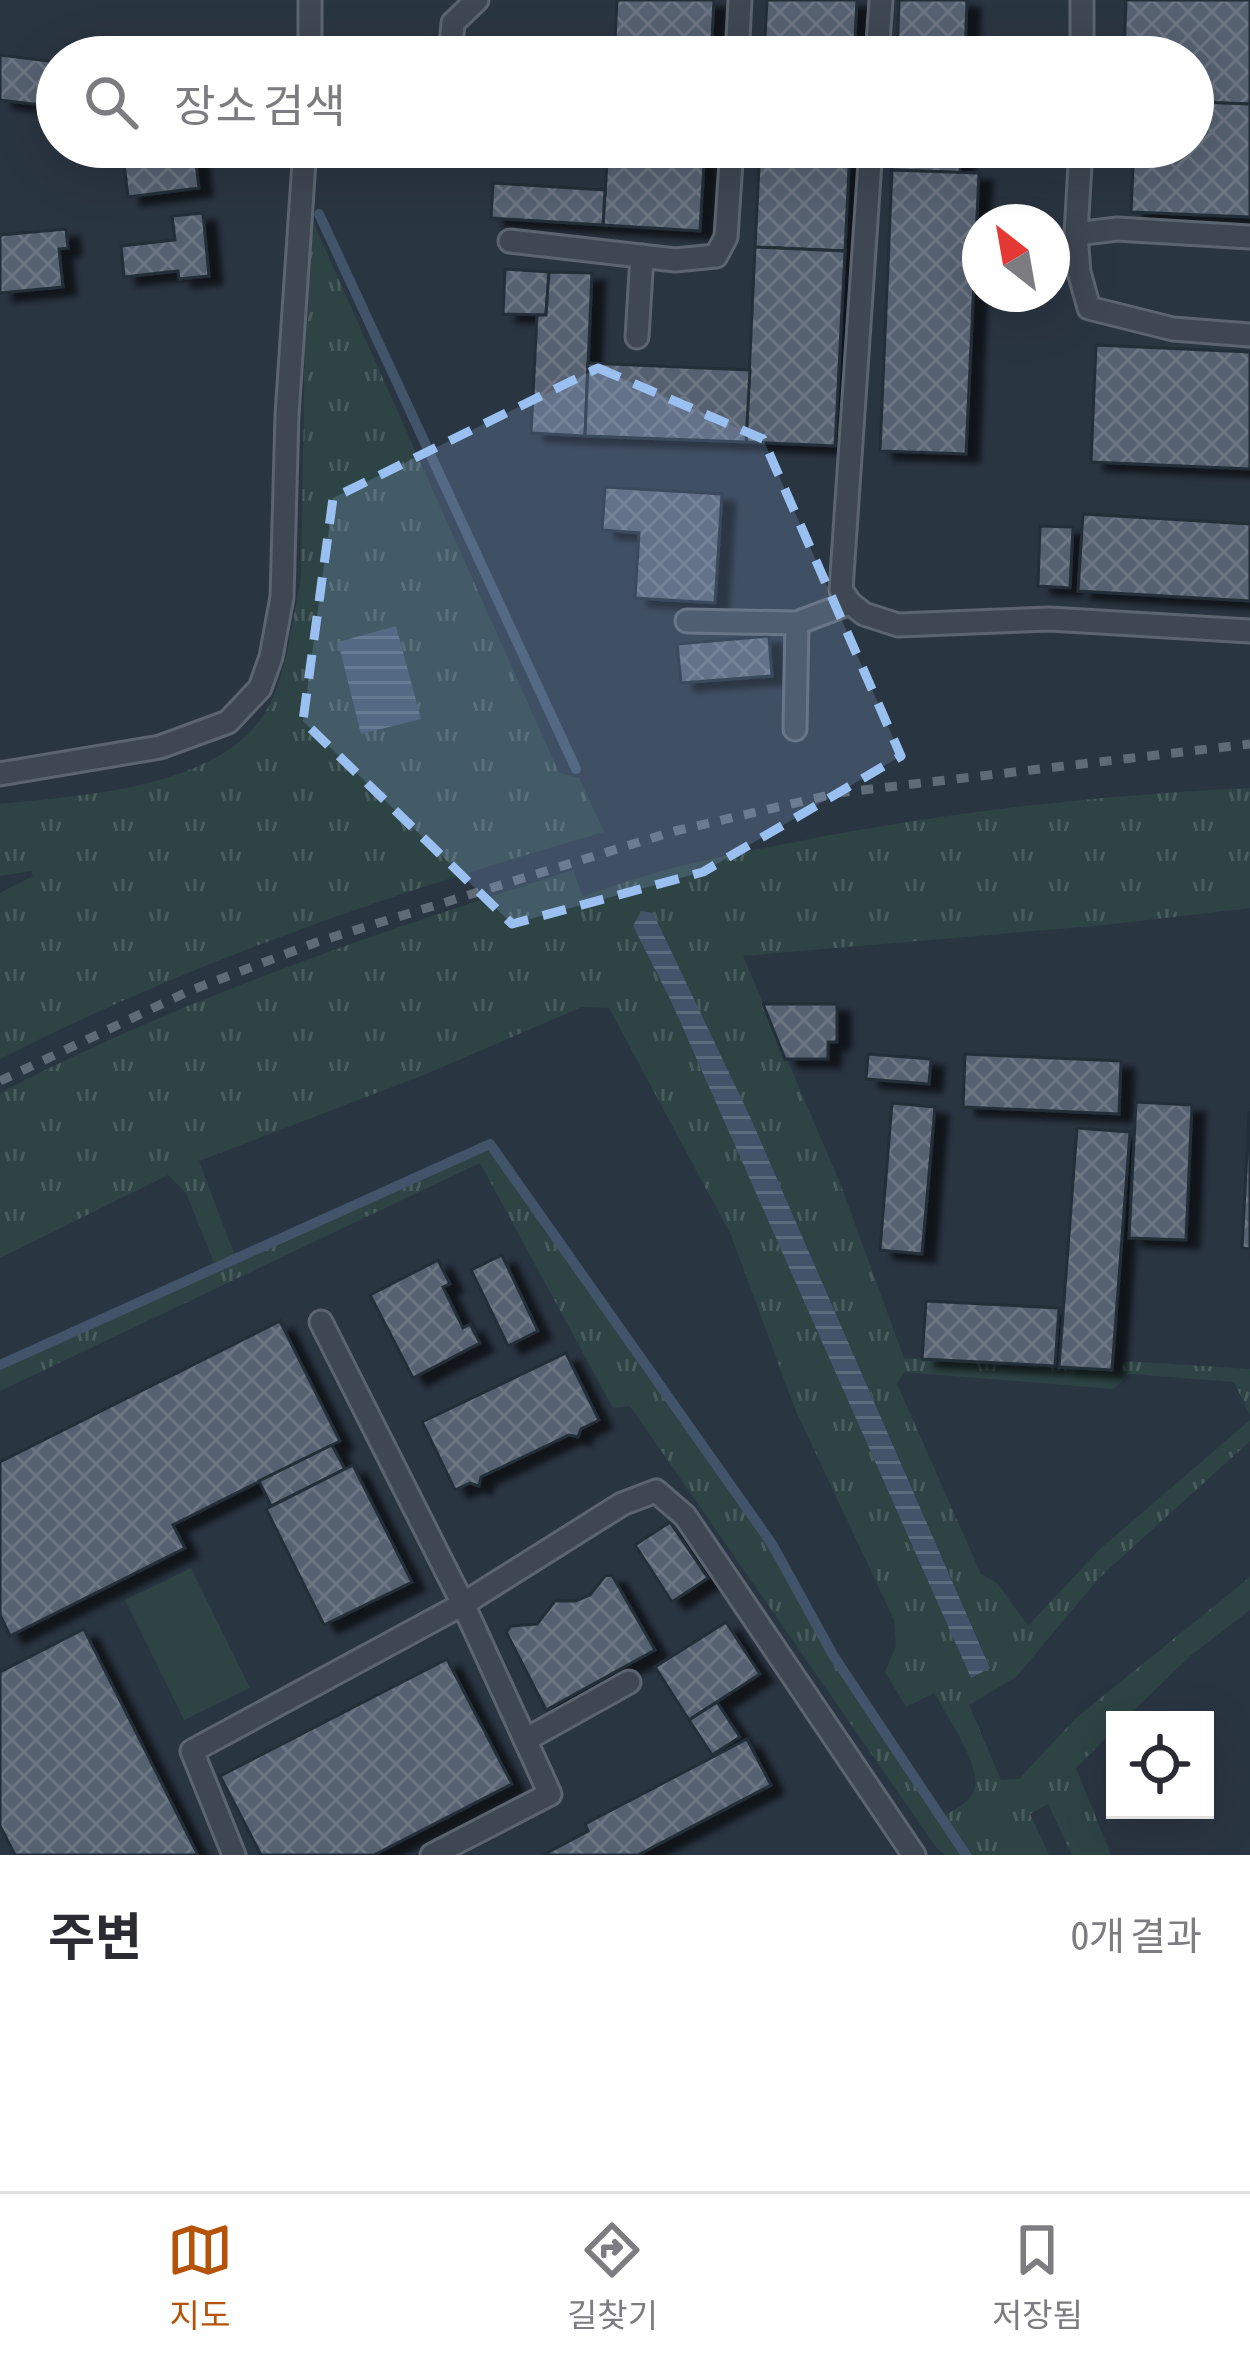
<!DOCTYPE html>
<html lang="ko">
<meta charset="utf-8">
<style>
body{margin:0;font-family:"Asap Condensed","Noto Sans KR",sans-serif;background:#f7f7f7;color:#2b2b33}
.controls{position:absolute;right:36px;bottom:36px;display:grid;overflow:hidden;border-radius:0px;box-shadow:0 12px 48px #0002}
.controls button{width:108px;height:108px;display:grid;place-items:center;padding:0;border:0;border-bottom:3px solid #e1e1e2;background:#fff;color:#2b2b33;font:60px sans-serif}
.compass{position:absolute;left:962px;top:204px;width:108px;height:108px;border-radius:50%;background:#fff;box-shadow:0 12px 48px #0002;rotate:329deg}
.list{margin:0;padding:0;list-style:none}
h2{display:flex;justify-content:space-between;align-items:center;height:156px;margin:0;padding:0 48px;font-size:51px}
h2 small{font-size:39px;font-weight:400;color:#7c7c81}
.icon{flex:none;width:66px;height:66px;fill:none;stroke:currentColor;stroke-width:2;stroke-linecap:round;stroke-linejoin:round}
.map{position:relative;flex:none;width:1250px;height:1855px;overflow:hidden}
.search{position:absolute;background:#fff;box-shadow:0 12px 48px #0002;left:36px;right:36px;top:36px;height:132px;display:flex;align-items:center;gap:30px;box-sizing:border-box;padding:0 42px;border-radius:66px;color:#7c7c81;font-size:45px}
.sheet{height:336px;background:#fff}
nav{display:flex;justify-content:space-around;align-items:center;box-sizing:border-box;height:168px;border-top:3px solid #e1e1e2;background:#fff;font-size:33px;color:#7c7c81}
nav a{display:grid;justify-items:center;gap:6px}
nav .on{color:#b45309}
.map>svg:first-child{display:block}
.grass{fill:url(#grass-tufts);fill-rule:evenodd}
.pitch{fill:#2d4344}
.water{fill:url(#water-rules)}
.lines{fill:none;stroke-linecap:round;stroke-linejoin:round}
.stream{stroke:#41546a;stroke-width:10}
.building{fill:url(#building-cross-hatch);stroke:#242e39;stroke-width:3;filter:url(#shadow)}
.service-casing{stroke:#5c656f;stroke-width:27}
.service{stroke:#3e4752;stroke-width:21}
.rail{stroke:#606b78;stroke-width:9;stroke-dasharray:12 12;stroke-linecap:butt}
.marked{fill:#9ac0f1;fill-opacity:0.2;stroke:#9ac0f1;stroke-width:9;stroke-dasharray:24 15;stroke-linejoin:round}
</style>
<div class="map">
<svg width="1250" height="1855" viewBox="0 0 1250 1855">
<defs>
<pattern id="grass-tufts" width="24" height="20" patternUnits="userSpaceOnUse" patternTransform="scale(3)"><rect width="24" height="20" fill="#2d4344"/><path d="M3 7l-1-3M5 7V3M7 7l1-3M15 17l-1-3M17 17v-4M19 17l1-3" fill="none" stroke="#4a5c5e"/></pattern>
<pattern id="water-rules" width="6" height="5" patternUnits="userSpaceOnUse" patternTransform="scale(3)"><rect width="6" height="5" fill="#41546a"/><path d="M0 2.5h6" fill="none" stroke="#5a6b7e"/></pattern>
<pattern id="building-cross-hatch" width="8" height="8" patternUnits="userSpaceOnUse" patternTransform="scale(3)"><rect width="8" height="8" fill="#55606f"/><path d="M0 0l8 8M0 8l8-8" fill="none" stroke="#6c7582"/></pattern>
<filter id="shadow"><feDropShadow dx="13" dy="8" stdDeviation="3" flood-color="#0009"/></filter>
</defs>
<rect width="100%" height="100%" fill="#2a3542"/>
<g class="grass">
<path d="M310,215L559,773L579,778L604,832C397,891 192,961 0,1059V893L33,876L31,871L0,876V804C83,795 227,789 270,704C288,667 293,617 301,577L307,221Z"/>
<path d="M1250,788V908L1105,925L743,956L840,1183L904,1358L1120,1371L1125,1361L1250,1369V1415L1234,1382L1130,1374L1113,1389L904,1372L897,1384L981,1574L998,1584L1028,1626L1100,1549L1250,1420V1441L1100,1577L1016,1677L969,1705L1001,1780L1019,1779L1076,1718L1250,1577V1610L1190,1656L1124,1720H1115V1729L1076,1768L1111,1855H1072L1048,1804L1030,1814L1049,1855H969L942,1817C953,1810 966,1805 973,1793C985,1769 946,1715 934,1693L906,1707L885,1672L896,1646L894,1620L795,1409L731,1235L609,1008L582,1007L426,1074L199,1161L235,1256L215,1265L186,1193L168,1175L0,1258V1093C180,999 379,932 573,870L583,897C652,870 723,856 795,842C945,812 1097,795 1250,788ZM633,926L751,1119L990,1667L971,1677L670,999Z"/>
<path d="M489,1148L770,1545L831,1657L962,1855H945L936,1847L630,1406L613,1408L480,1163L0,1391V1368Z"/>
</g>
<path class="pitch" d="M191,1568L250,1688L184,1720L125,1600Z"/>
<g class="water">
<path d="M396,626L421,719L361,734L338,642Z"/>
<path d="M641,911L653,913L751,1119L990,1668L971,1678L670,999L633,926Z"/>
</g>
<g class="lines">
<g class="stream">
<path d="M319,214L576,769"/>
<path d="M0,1365L490,1144L772,1544L833,1655L966,1855"/>
</g>
</g>
<g class="building">
<path d="M617,0H714L711,57H614Z"/>
<path d="M767,0H857L854,57H764Z"/>
<path d="M899,0H967L965,57H897Z"/>
<path d="M1126,0H1250V104L1193,102V57H1124Z"/>
<path d="M0,55L57,62V107L0,100Z"/>
<path d="M1193,102L1250,104V217L1131,212L1134,147H1193Z"/>
<path d="M122,147H194L199,188L128,197Z"/>
<path d="M608,147H705L700,231L603,225Z"/>
<path d="M760,147H850L845,251L755,247Z"/>
<path d="M893,147H961L960,173L892,170Z"/>
<path d="M892,170L979,173L966,454L880,451Z"/>
<path d="M493,183L605,190L603,225L491,218Z"/>
<path d="M203,213L209,276L179,279L178,271L124,277L121,246L175,240L172,216Z"/>
<path d="M66,229L68,248L59,249L63,287L0,293V235Z"/>
<path d="M755,247L845,251L835,446L746,442Z"/>
<path d="M505,269L549,272L546,315L503,314Z"/>
<path d="M549,272L592,273L585,436L531,433L537,315H546Z"/>
<path d="M1096,345L1250,352V469L1091,462Z"/>
<path d="M588,363L750,370L746,442L585,436Z"/>
<path d="M605,487L722,494L715,603L635,598L639,533L602,530Z"/>
<path d="M1083,514L1250,524V601L1078,591Z"/>
<path d="M1040,526L1073,527L1070,588L1038,586Z"/>
<path d="M769,636L772,676L681,683L677,644Z"/>
<path d="M763,1004H837V1042H828V1059H785Z"/>
<path d="M868,1054L931,1059L929,1084L866,1079Z"/>
<path d="M965,1054L1121,1061L1119,1114L963,1107Z"/>
<path d="M1136,1102L1192,1105L1186,1240L1129,1238Z"/>
<path d="M892,1103L935,1107L922,1254L880,1250Z"/>
<path d="M1249,1113H1250V1249L1242,1248Z"/>
<path d="M1077,1128L1130,1132L1112,1370L1059,1367Z"/>
<path d="M502,1255L538,1331L508,1346L471,1270Z"/>
<path d="M438,1260L450,1284L443,1287L463,1328L470,1324L480,1343L413,1378L370,1295Z"/>
<path d="M926,1301L1059,1308L1055,1366L922,1359Z"/>
<path d="M280,1321L340,1441L173,1525L185,1548L10,1636L0,1615V1462Z"/>
<path d="M566,1353L599,1420L581,1429L578,1437L569,1435L481,1477L479,1486L470,1483L455,1490L422,1422Z"/>
<path d="M332,1445L345,1469L271,1506L259,1481Z"/>
<path d="M353,1465L412,1582L324,1625L266,1509Z"/>
<path d="M670,1522L708,1578L672,1602L635,1545Z"/>
<path d="M612,1575L655,1650L546,1710L506,1632L511,1626L537,1624L555,1601H575L590,1595L605,1576Z"/>
<path d="M726,1622L760,1674L689,1720L655,1667Z"/>
<path d="M84,1629L198,1855H15L0,1826V1672Z"/>
<path d="M447,1659L512,1784L374,1855H261L220,1776Z"/>
<path d="M717,1702L740,1737L712,1755L689,1720Z"/>
<path d="M747,1739L771,1785L638,1855H543L588,1831L585,1824Z"/>
</g>
<g class="lines">
<defs>
<g id="service">
<path d="M310,57V0"/>
<path d="M450,57L453,23L477,0"/>
<path d="M737,57L740,0"/>
<path d="M877,57L881,0"/>
<path d="M1082,57V0"/>
<path d="M871,147L841,590L850,603L864,614L898,625L1050,619L1250,631"/>
<path d="M1081,147L1076,234L1117,229L1250,237"/>
<path d="M1076,234L1079,272L1089,308L1173,329L1250,335"/>
<path d="M510,241L675,260L716,256L726,237L732,147"/>
<path d="M637,337L642,256"/>
<path d="M687,621L797,623L850,603"/>
<path d="M795,729L797,623"/>
<path d="M0,774L160,747L228,722L260,688L271,657L282,597L287,415L305,147"/>
<path d="M321,1322L463,1604L550,1794L432,1855"/>
<path d="M525,1740L629,1682"/>
<path d="M234,1855L192,1751L463,1604L622,1504L656,1491L685,1516L914,1855"/>
</g>
</defs>
<use href="#service" class="service-casing"/>
<use href="#service" class="service"/>
<path class="rail" d="M0,1081L189,991L317,942L675,831L838,793L1250,744"/>
</g>
<path class="marked" d="M598,368L763,439L901,756L703,872L512,924L303,721L333,498Z"/>
</svg>
<div class="controls">
<button><svg class="icon" aria-label="locate" viewBox="0 0 24 24"><circle cx="12" cy="12" r="6"/><path d="M12 2v4M12 18v4M2 12h4M18 12h4"/></svg></button>
</div>
<svg class="compass" viewBox="-18 -18 36 36"><path d="M0-13l5 13h-10z" fill="#e53935"/><path d="M0 13l5-13h-10z" fill="#7c7c81"/></svg>
<div class="search"><svg class="icon" aria-label="search" viewBox="0 0 24 24"><circle cx="10" cy="10" r="6"/><path d="M15 15l6 6"/></svg>장소 검색</div>
</div>
<section class="sheet">
<h2>주변<small>0개 결과</small></h2>
<ul class="list">
</ul>
</section>
<nav>
<a class="on"><svg class="icon" aria-label="map" viewBox="0 0 24 24"><path d="M3 6l6-2 6 2 6-2v14l-6 2-6-2-6 2zM9 4v14M15 6v14"/></svg>지도</a>
<a><svg class="icon" aria-label="directions" viewBox="0 0 24 24"><path d="M12 3l9 9-9 9-9-9zM9 14v-3h6M13 9l2 2-2 2"/></svg>길찾기</a>
<a><svg class="icon" aria-label="saved" viewBox="0 0 24 24"><path d="M7 4h10v16l-5-4-5 4z"/></svg>저장됨</a>
</nav>
